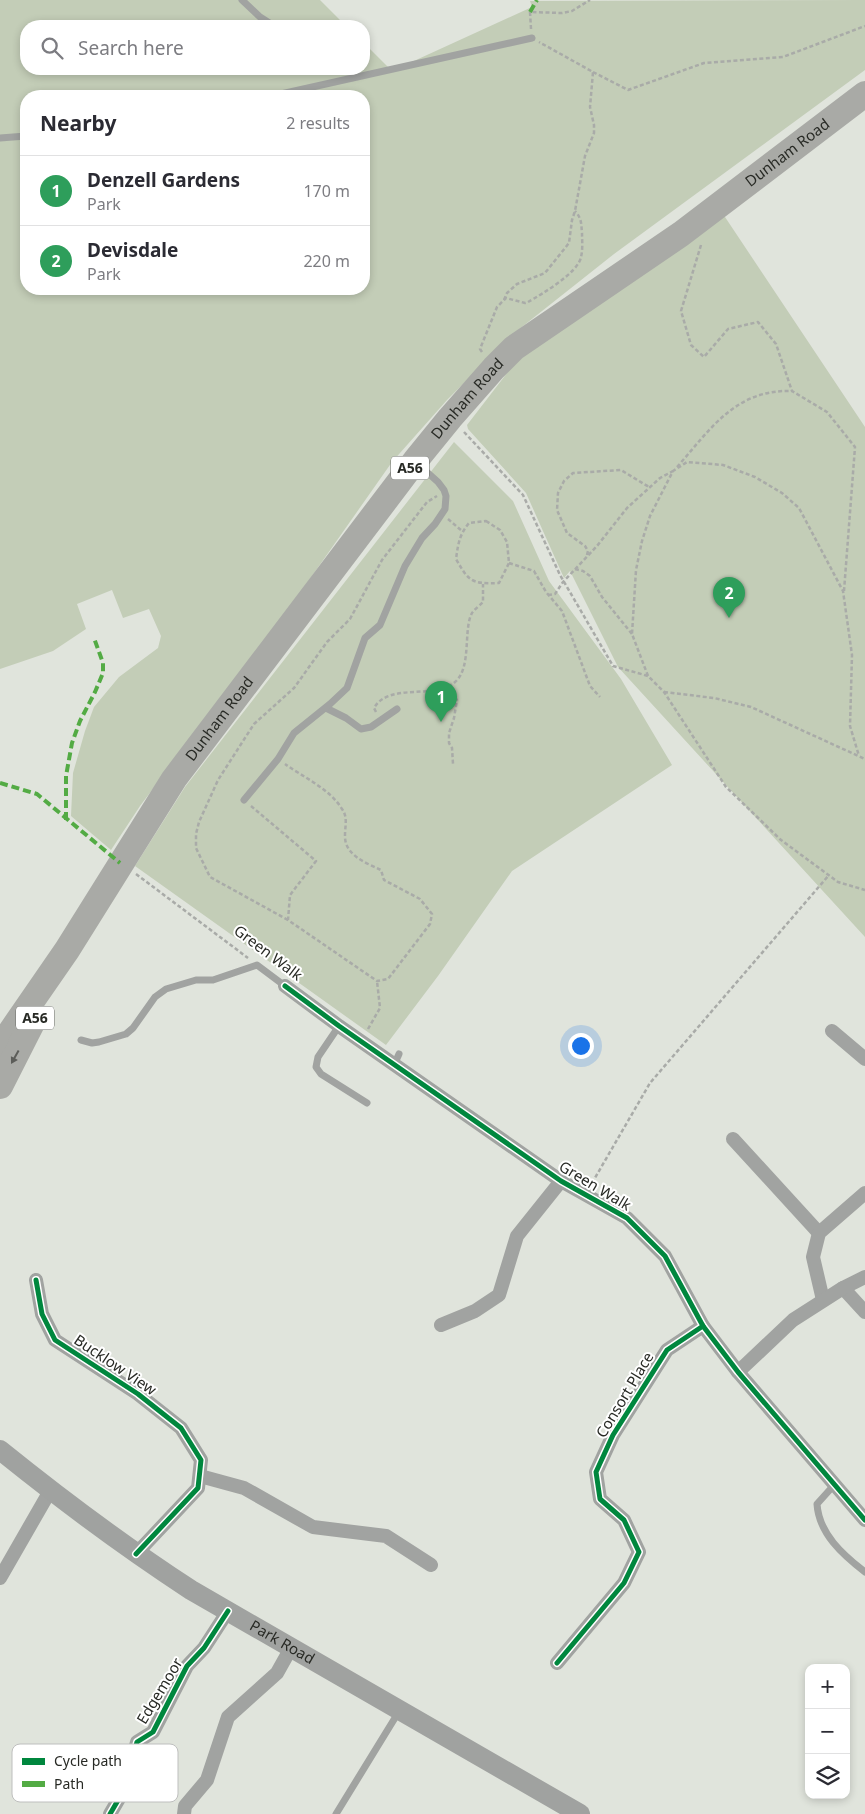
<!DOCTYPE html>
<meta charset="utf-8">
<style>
body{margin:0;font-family:"Noto Sans",sans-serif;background:#f2f2f3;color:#2b2b33}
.controls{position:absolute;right:15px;bottom:15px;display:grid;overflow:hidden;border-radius:10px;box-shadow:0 2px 8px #0003}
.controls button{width:45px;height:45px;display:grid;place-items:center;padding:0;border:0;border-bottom:1px solid #e1e1e2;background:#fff;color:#2b2b33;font:25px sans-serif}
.you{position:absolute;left:580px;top:1045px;width:18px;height:18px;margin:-12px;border:4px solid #fff;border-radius:50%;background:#1a73e8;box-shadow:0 0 0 8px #1a73e833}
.badge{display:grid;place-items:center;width:32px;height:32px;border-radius:50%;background:#0f766e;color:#fff;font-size:16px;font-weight:700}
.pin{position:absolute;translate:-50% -41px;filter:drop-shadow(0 1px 2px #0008)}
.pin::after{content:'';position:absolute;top:26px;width:18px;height:15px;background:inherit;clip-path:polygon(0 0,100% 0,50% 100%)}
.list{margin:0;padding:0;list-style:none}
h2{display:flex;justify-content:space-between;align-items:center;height:65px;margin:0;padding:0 20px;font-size:21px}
h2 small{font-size:16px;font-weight:400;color:#7c7c81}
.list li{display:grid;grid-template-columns:32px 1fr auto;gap:15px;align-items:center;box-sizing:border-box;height:70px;padding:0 20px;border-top:1px solid #e1e1e2}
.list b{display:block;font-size:19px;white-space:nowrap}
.list p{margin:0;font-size:16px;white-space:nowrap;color:#7c7c81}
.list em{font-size:16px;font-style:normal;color:#7c7c81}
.icon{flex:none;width:28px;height:28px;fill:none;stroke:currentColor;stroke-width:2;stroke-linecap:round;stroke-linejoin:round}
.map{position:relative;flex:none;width:865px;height:1814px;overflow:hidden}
.search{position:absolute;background:#fff;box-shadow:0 2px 8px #0003;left:20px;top:20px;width:350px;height:55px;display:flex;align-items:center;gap:12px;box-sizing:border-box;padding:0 18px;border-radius:20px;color:#7c7c81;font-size:19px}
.panel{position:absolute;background:#fff;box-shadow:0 2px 8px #0003;left:20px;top:90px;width:350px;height:205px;border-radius:20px}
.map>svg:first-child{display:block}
.green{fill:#c3cdb7;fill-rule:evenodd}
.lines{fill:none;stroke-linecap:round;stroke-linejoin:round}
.path{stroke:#a9aba8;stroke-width:2.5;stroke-dasharray:4 2.5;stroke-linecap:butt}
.lane{stroke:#a1a3a1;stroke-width:7}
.street{stroke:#a1a3a1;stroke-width:14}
.secondary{stroke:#a0a2a0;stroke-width:20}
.highway{stroke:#a9aaa6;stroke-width:26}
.quiet{stroke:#53ab44;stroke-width:4;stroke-dasharray:8 4;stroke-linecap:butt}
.cycleway-casing{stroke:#fff;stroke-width:8}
.cycleway{stroke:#00873e;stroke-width:5}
.oneway{fill:#5c5d59}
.labels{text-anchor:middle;stroke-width:4;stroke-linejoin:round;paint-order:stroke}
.shield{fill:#fff;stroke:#686a66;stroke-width:1}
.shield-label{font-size:14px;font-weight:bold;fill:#282a25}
.street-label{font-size:15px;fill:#282a25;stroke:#fff}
.key{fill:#fff;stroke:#bebfbe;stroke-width:1}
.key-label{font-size:14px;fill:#282a25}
</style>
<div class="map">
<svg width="865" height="1814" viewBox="0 0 865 1814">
<rect width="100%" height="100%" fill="#e0e4dc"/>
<g class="green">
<path d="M0,0H320L346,26H26V69H364V43L392,71L532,7L530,1L865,0V70L614,254L513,334L447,400L392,462L300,593L140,806L111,850L71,816L73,773L85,731L94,707L119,677L158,648L161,636L149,609L123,618L112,590L77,604L86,629L53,651L0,669ZM26,96H364V289H26Z"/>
<path d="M723,214L865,427V937L618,667L570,571L564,578L526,493L468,429L467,425L524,351Z"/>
<path d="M454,442L513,501L549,581L621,679L672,765L512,871L438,976L386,1045L135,866L185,787Z"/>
</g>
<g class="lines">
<g class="path">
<path d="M531,29L530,12L562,13L572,11L590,0"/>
<path d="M593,72L628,90L704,63L783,57L865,26"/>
<path d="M701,245L681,311L691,345L704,357L728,329L758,322L776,344L792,391L827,412L855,447L844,591"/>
<path d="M504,300L507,293L517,284L545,273L569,243L572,220L575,211L585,156L594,133V125L590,107L593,72L539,42"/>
<path d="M482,352L480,349L497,307L506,298L525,303L528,302C542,294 578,273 581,257C583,249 582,240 582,233C581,223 582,219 575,211"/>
<path d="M464,432L523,495L560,575L613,666L648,676L664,692L726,787L781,840L838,882L865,890"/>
<path d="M677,467C710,430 735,389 792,391"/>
<path d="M448,519L462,531"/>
<path d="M486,521L500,530L507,542L509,563L499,583C472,584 469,582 456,559C458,545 459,535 469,523Z"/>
<path d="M587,555L588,551L585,546L567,533L557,510L558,493L564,481L573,473L621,470L649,487"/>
<path d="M509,563L534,571L546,592L562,611L590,686L600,697"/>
<path d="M575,569L583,571L590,576L602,597L632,634"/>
<path d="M548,595L555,594L563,582L597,546L627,508L660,478L673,471"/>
<path d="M648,676L632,634L636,570L642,541L650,516L673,471L687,462L723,465L755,477L782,493L799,508L843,591L852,655L850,726L859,756"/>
<path d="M447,687L457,700L454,718L449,733V743L452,748L453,764"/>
<path d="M664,692L714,698L751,707L865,759"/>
<path d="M376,712L374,708C389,682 435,700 455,682C472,668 463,629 472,613C475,609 480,605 483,602V584"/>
<path d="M251,806L316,861L290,895L288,920L377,981L388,979L430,924L432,914L420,899L384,880L381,870C366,863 344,855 345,835C345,826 348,817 342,809C330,789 303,777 285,764"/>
<path d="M136,874L248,958"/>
<path d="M288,920L210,877L196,848V834L199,822L218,780L254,724L294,688L327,642L350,619L382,560L427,502L437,496"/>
<path d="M368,1029L380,1008L377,981"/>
<path d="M592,1183L650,1083L829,875"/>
</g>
<g class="lane">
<path d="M242,0L260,17L274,26"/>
<path d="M272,96L532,38"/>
<path d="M0,138L26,136"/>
<path d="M326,708L346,718L361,729L371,727L397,709"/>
<path d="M244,800L278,759L294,733L330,704L347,688L365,638L380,625L405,566L422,538L435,524L445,509L446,496L444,490L438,482L419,465"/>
<path d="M339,1026L318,1057L316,1067L321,1074L367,1103"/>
<path d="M81,1040L92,1043L99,1042L126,1034L133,1028L155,997L166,989L196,980H213L257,965L285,986"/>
<path d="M394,1065L399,1054"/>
<path d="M835,1484L817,1504C819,1534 843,1555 865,1572"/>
<path d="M336,1814L398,1713"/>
</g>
<g class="street">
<path d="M285,986L339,1026L561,1181L627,1218L665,1256L703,1326L738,1372L865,1520"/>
<path d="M832,1031L865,1059"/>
<path d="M733,1139L819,1233"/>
<path d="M36,1280L42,1314L55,1340L138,1394L181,1428L201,1460L198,1488L136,1554"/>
<path d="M843,1288L865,1312"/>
<path d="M823,1300L813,1257L819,1233L865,1193"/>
<path d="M441,1325L475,1311L499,1295L517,1236L561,1181"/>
<path d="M738,1372L793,1320L843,1288L865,1277"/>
<path d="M200,1476L244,1488L313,1527L386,1536L431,1565"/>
<path d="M0,1578L50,1491"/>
<path d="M557,1663L624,1583L639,1552L624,1520L600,1499L596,1472L613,1435L667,1350L703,1326"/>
<path d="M110,1814L124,1790L137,1742L153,1732L187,1666L204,1648L228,1611"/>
<path d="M184,1814L185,1806L207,1780L228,1717L277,1673L291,1648"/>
</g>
<path class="secondary" id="s1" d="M0,1450C62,1500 125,1547 191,1590L580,1814"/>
<g class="highway">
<path id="s2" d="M0,1047L67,950L174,779L415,461L450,418L494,368L514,348L681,234L865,94"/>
<path d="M0,1086L34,1019"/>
</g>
<g class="quiet">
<path d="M530,12L537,0"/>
<path d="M0,783L37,794L120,863"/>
<path d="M66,820V776L72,743L80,721L95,692L103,673V663L94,638"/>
</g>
<defs>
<g id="cycleway">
<path d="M285,986L339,1026L561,1181L627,1218L665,1256L703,1326L738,1372L865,1520"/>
<path d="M36,1280L42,1314L55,1340L138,1394L181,1428L201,1460L198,1488L136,1554"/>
<path d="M557,1663L624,1583L639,1552L624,1520L600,1499L596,1472L613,1435L667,1350L703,1326"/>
<path d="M110,1814L124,1790L137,1742L153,1732L187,1666L204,1648L228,1611"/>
</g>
</defs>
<use href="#cycleway" class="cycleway-casing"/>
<use href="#cycleway" class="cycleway"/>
</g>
<defs><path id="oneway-solid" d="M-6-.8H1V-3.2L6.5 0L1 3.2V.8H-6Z" transform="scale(1.25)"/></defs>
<use class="oneway" href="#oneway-solid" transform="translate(15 1057) rotate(119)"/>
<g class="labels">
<g class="shield">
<rect x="391" y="456.5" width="38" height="23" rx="4"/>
<rect x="16" y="1006.5" width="38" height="23" rx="4"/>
</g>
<g class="shield-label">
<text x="410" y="473">A56</text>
<text x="35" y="1023">A56</text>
</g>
<g class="street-label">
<text dy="5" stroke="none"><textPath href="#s2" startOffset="1205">Dunham Road</textPath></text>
<text dy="5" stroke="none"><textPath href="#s2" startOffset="800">Dunham Road</textPath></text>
<text dy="5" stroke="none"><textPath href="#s2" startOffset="395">Dunham Road</textPath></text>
<text transform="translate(268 953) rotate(37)" y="5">Green Walk</text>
<text transform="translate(595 1186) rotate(31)" y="5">Green Walk</text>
<text transform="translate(115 1365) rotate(34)" y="5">Bucklow View</text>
<text transform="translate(625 1395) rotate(-59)" y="5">Consort Place</text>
<text dy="5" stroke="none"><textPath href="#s1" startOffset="342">Park Road</textPath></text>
<text transform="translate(160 1691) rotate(-59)" y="5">Edgemoor</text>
</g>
</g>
<rect x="12" y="1744" width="166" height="58" rx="8" class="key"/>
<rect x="22" y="1758" width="23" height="7" fill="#00873e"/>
<rect x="22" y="1781" width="23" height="6" fill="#53ab44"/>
<g class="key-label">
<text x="54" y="1766">Cycle path</text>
<text x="54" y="1789">Path</text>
</g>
</svg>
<div class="controls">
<button>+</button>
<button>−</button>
<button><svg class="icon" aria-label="layers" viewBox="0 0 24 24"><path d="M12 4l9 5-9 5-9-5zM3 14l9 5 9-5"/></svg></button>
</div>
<div class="you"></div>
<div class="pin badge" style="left:441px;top:722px;background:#2e9e5b">1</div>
<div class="pin badge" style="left:729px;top:618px;background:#2e9e5b">2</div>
<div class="search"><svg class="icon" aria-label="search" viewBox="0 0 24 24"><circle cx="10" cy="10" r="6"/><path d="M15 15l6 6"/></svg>Search here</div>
<section class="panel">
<h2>Nearby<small>2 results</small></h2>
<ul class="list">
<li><span class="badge" style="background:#2e9e5b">1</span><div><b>Denzell Gardens</b><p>Park</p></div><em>170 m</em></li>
<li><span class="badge" style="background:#2e9e5b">2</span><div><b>Devisdale</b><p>Park</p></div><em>220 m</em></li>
</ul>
</section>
</div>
